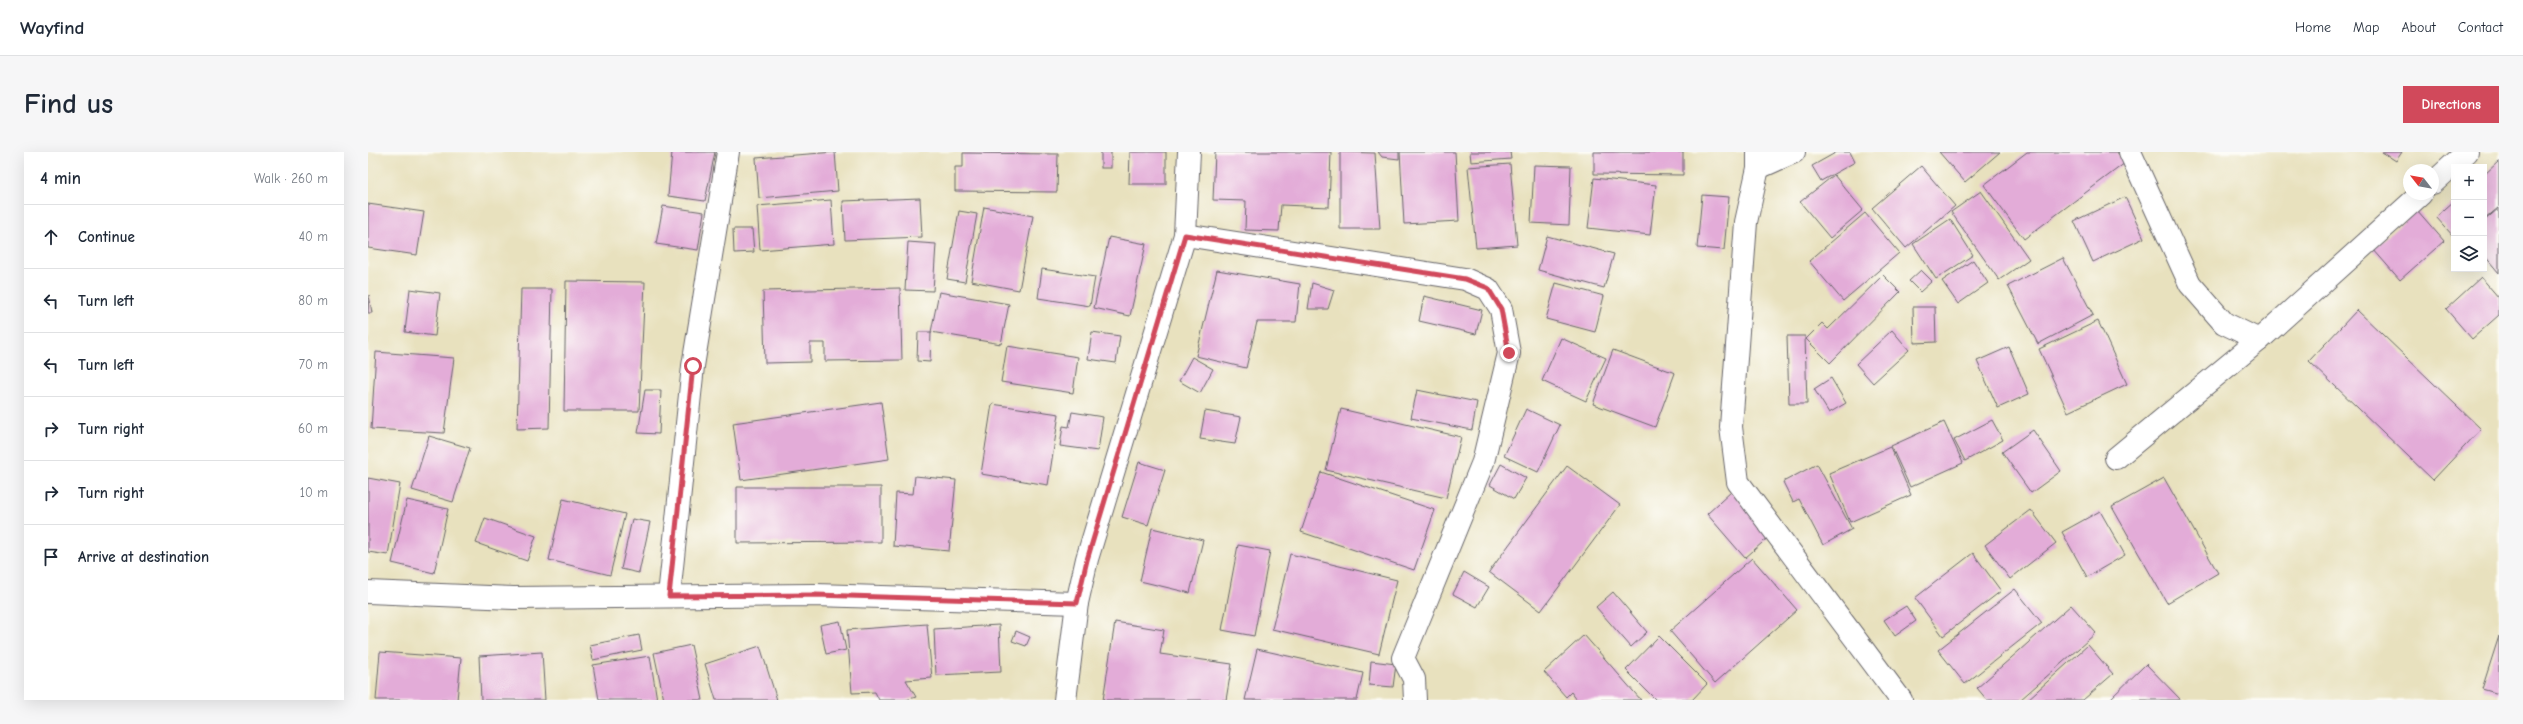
<!DOCTYPE html>
<meta charset="utf-8">
<style>
body{margin:0;font-family:"Comic Neue",sans-serif;background:#f6f6f7;color:#1f2937}
.controls{position:absolute;right:12px;top:12px;display:grid;overflow:hidden;border-radius:0px;box-shadow:0 4px 16px #0002}
.controls button{width:36px;height:36px;display:grid;place-items:center;padding:0;border:0;border-bottom:1px solid #e0e1e3;background:#fff;color:#1f2937;font:20px sans-serif}
.compass{position:absolute;left:2035px;top:12px;width:36px;height:36px;border-radius:50%;background:#fff;box-shadow:0 4px 16px #0002;rotate:301deg}
.stop{position:absolute;width:12px;height:12px;margin:-9px;border:3px solid #d1495b;border-radius:50%;background:#fff}
.stop.end{background:#d1495b;border-color:#fff;box-shadow:0 1px 4px #0008}
.list{margin:0;padding:0;list-style:none}
h2{display:flex;justify-content:space-between;align-items:center;height:52px;margin:0;padding:0 16px;font-size:17px}
h2 small{font-size:13px;font-weight:400;color:#747a83}
.list li{display:grid;grid-template-columns:26px 1fr auto;gap:12px;align-items:center;box-sizing:border-box;height:64px;padding:0 16px;border-top:1px solid #e0e1e3}
.list b{display:block;font-size:15px;white-space:nowrap}
.list em{font-size:13px;font-style:normal;color:#747a83}
.icon{flex:none;width:22px;height:22px;fill:none;stroke:currentColor;stroke-width:2;stroke-linecap:round;stroke-linejoin:round}
.map{position:relative;flex:none;width:2131px;height:548px;overflow:hidden;border-radius:0px}
header{display:flex;align-items:center;gap:24px;box-sizing:border-box;height:56px;padding:0 20px;background:#fff;border-bottom:1px solid #e0e1e3}
header strong{font-size:19px}
nav{display:flex;gap:22px;margin-inline-start:auto;font-size:14px}
.intro{display:flex;align-items:center;justify-content:space-between;box-sizing:border-box;height:96px;padding:0 24px}
h1{margin:0;font-size:28px}
.button{padding:10px 18px;border-radius:0px;background:#d1495b;color:#fff;font-size:14px;font-weight:700}
main{display:flex;gap:24px;padding:0 24px}
aside{flex:1;background:#fff;border-radius:0px;box-shadow:0 4px 16px #0002}
.map>svg:first-child{display:block}
.building{fill:#e3acd8}
.lines{fill:none;stroke-linecap:round;stroke-linejoin:round}
.minor-casing{stroke:#676569;stroke-width:24}
.minor{stroke:#fff;stroke-width:22}
.route{stroke:#d1495b;stroke-width:5}
</style>
<header>
<strong>Wayfind</strong>
<nav><a>Home</a><a>Map</a><a>About</a><a>Contact</a></nav>
</header>
<div class="intro"><h1>Find us</h1><a class="button">Directions</a></div>
<main>
<aside>
<h2>4 min<small>Walk · 260 m</small></h2>
<ul class="list">
<li><svg class="icon" aria-label="ahead" viewBox="0 0 24 24"><path d="M12 20V5M6 11l6-6 6 6"/></svg><div><b>Continue</b></div><em>40 m</em></li>
<li><svg class="icon" aria-label="left" viewBox="0 0 24 24"><path d="M17 20v-9H6M10 6l-5 5 5 5"/></svg><div><b>Turn left</b></div><em>80 m</em></li>
<li><svg class="icon" aria-label="left" viewBox="0 0 24 24"><path d="M17 20v-9H6M10 6l-5 5 5 5"/></svg><div><b>Turn left</b></div><em>70 m</em></li>
<li><svg class="icon" aria-label="right" viewBox="0 0 24 24"><path d="M7 20v-9h11M14 6l5 5-5 5"/></svg><div><b>Turn right</b></div><em>60 m</em></li>
<li><svg class="icon" aria-label="right" viewBox="0 0 24 24"><path d="M7 20v-9h11M14 6l5 5-5 5"/></svg><div><b>Turn right</b></div><em>10 m</em></li>
<li><svg class="icon" aria-label="arrive" viewBox="0 0 24 24"><path d="M6 21V4h12l-3 4 3 4H6"/></svg><div><b>Arrive at destination</b></div></li>
</ul>
</aside>
<div class="map">
<svg width="2131" height="548" viewBox="0 0 2131 548">
<rect width="100%" height="100%" fill="#fdfcf7"/>
<filter id="ink" filterUnits="userSpaceOnUse"><feTurbulence type="fractalNoise" baseFrequency=".025" numOctaves="2"/><feDisplacementMap in="SourceGraphic" scale="8" xChannelSelector="R" yChannelSelector="G"/><feConvolveMatrix kernelMatrix="1 2 1 2 8 2 1 2 1" color-interpolation-filters="sRGB"/></filter>
<filter id="wash" filterUnits="userSpaceOnUse"><feTurbulence type="fractalNoise" baseFrequency=".012" numOctaves="4" result="noise"/><feDisplacementMap in="SourceGraphic" scale="16" xChannelSelector="R" yChannelSelector="G"/><feGaussianBlur stdDeviation="0.9" result="paint"/><feColorMatrix in="noise" values="0 0 0 0 0 0 0 0 0 0 0 0 0 0 0 0 0 1.4 0 .05"/><feComposite in="paint" operator="in"/></filter>
<g filter="url(#wash)">
<rect width="100%" height="100%" fill="#e8e1be"/>
<g id="blocks">
<g class="building">
<path d="M304,0H347L337,49L300,44Z"/>
<path d="M467,0L470,39L391,46L388,6Z"/>
<rect x="733" y="0" width="10" height="16"/>
<path d="M762,0H798V32H761Z"/>
<path d="M847,0H963L961,55L913,53L911,79L877,78L878,49L845,48Z"/>
<path d="M972,0L1007,1L1012,77H972Z"/>
<path d="M1010,0H1031V7L1014,5Z"/>
<path d="M1032,0H1087L1091,69L1036,72Z"/>
<path d="M1102,0H1142L1143,7L1103,10Z"/>
<path d="M1226,0H1315V23L1226,22Z"/>
<path d="M1469,0H1482L1487,10L1453,29L1444,14Z"/>
<path d="M1571,0H1632L1597,30Z"/>
<path d="M1659,0H1749L1757,11L1656,87L1616,33Z"/>
<path d="M2014,0H2034L2028,9Z"/>
<path d="M595,1L690,2L689,40L587,39V15H595Z"/>
<path d="M2131,9V55L2116,68V23Z"/>
<path d="M1142,12L1149,93L1108,96L1100,15Z"/>
<path d="M1166,13L1203,14L1201,73L1163,71Z"/>
<path d="M1553,14L1587,54L1538,96L1504,56Z"/>
<path d="M1466,23L1495,58L1462,86L1432,50Z"/>
<path d="M1226,26L1288,33L1282,83L1220,76Z"/>
<path d="M1613,39L1661,107L1631,128L1583,60Z"/>
<path d="M1334,43L1361,45L1356,98L1329,96Z"/>
<path d="M1757,45L1776,86L1725,110L1706,69Z"/>
<path d="M552,46L554,85L477,88L475,49Z"/>
<path d="M463,48L466,92L392,98L389,54Z"/>
<path d="M2086,49V85L2068,65Z"/>
<path d="M0,52L56,60L49,103L0,96Z"/>
<path d="M295,54L336,60L330,98L288,92Z"/>
<path d="M616,55L665,64L651,138L603,129Z"/>
<path d="M2131,56V121L2116,103V69Z"/>
<path d="M2049,58L2076,89L2032,128L2005,97Z"/>
<path d="M591,59L609,62L597,130L579,127Z"/>
<path d="M1497,61L1531,101L1475,149L1441,109Z"/>
<path d="M1582,67L1605,103L1568,127L1545,92Z"/>
<path d="M365,77H384L386,100L366,101Z"/>
<path d="M1179,84L1246,102L1236,136L1170,118Z"/>
<path d="M741,85L778,92L762,164L726,156Z"/>
<path d="M540,90L568,92L565,139L537,138Z"/>
<path d="M1695,106L1725,163L1670,192L1640,134Z"/>
<path d="M1605,108L1620,131L1590,152L1574,129Z"/>
<path d="M674,117L727,125L722,154L670,146Z"/>
<path d="M849,118L932,132L928,170H889L878,216L828,204Z"/>
<path d="M1553,118L1564,129L1552,140L1541,129Z"/>
<path d="M1515,123L1532,140L1462,211L1438,187L1454,171L1460,177Z"/>
<path d="M2113,125L2131,146V163L2104,187L2078,157Z"/>
<path d="M198,129L277,130L271,259H196Z"/>
<path d="M944,131L966,138L960,157H940Z"/>
<path d="M1188,131L1236,144L1227,180L1178,167Z"/>
<path d="M532,136L534,208L457,209V191H442V210L397,211L395,139Z"/>
<path d="M42,137L72,141L67,184L37,180Z"/>
<path d="M153,137H184L181,276L149,277Z"/>
<path d="M571,140L641,152L633,192L563,180Z"/>
<path d="M1,143L4,161H0Z"/>
<path d="M1056,144L1114,158L1108,182L1051,169Z"/>
<path d="M1545,155H1567L1568,190L1546,191Z"/>
<path d="M1989,158L2113,277L2065,328L1941,209Z"/>
<path d="M1730,169L1759,232L1700,260L1671,197Z"/>
<path d="M1524,178L1541,198L1505,231L1488,212Z"/>
<path d="M550,180H563L562,210L549,209Z"/>
<path d="M724,180L752,184L748,211L720,207Z"/>
<path d="M1419,184H1437L1439,252H1421Z"/>
<path d="M1193,186L1238,206L1218,249L1174,229Z"/>
<path d="M639,194L710,205L705,241L633,230Z"/>
<path d="M1641,195L1661,242L1630,256L1609,209Z"/>
<path d="M1245,198L1307,221L1287,275L1225,252Z"/>
<path d="M8,200L86,206L76,281L3,277Z"/>
<path d="M824,205L845,217L832,241L811,229Z"/>
<path d="M1463,226L1478,251L1461,261L1446,237Z"/>
<path d="M277,238H293L291,282L270,281Z"/>
<path d="M1049,238L1109,250L1104,278L1043,266Z"/>
<path d="M513,250L521,307L373,328L365,271Z"/>
<path d="M624,252L691,262L680,333L613,322Z"/>
<path d="M973,257L1093,285L1078,346L958,318Z"/>
<path d="M1158,257L1192,273L1170,320L1136,304Z"/>
<path d="M837,259L873,265L867,292L832,287Z"/>
<path d="M704,260L735,265L730,299L692,294L695,274L701,275Z"/>
<path d="M1624,268L1635,288L1597,309L1586,288Z"/>
<path d="M1576,270L1595,311L1542,335L1523,294Z"/>
<path d="M1665,278L1693,319L1663,341L1634,300Z"/>
<path d="M61,284L102,296L85,350L44,338Z"/>
<path d="M1522,295L1543,343L1482,370L1461,321Z"/>
<path d="M771,310L797,318L780,373L754,365Z"/>
<path d="M1133,312L1158,326L1146,347L1122,333Z"/>
<path d="M1449,312L1484,377L1455,393L1431,347L1425,350L1415,330Z"/>
<path d="M1199,314L1252,353L1173,459L1121,420Z"/>
<path d="M953,320L1067,358L1046,418L933,380Z"/>
<path d="M547,324L588,328L581,399L525,394L528,341L545,342Z"/>
<path d="M0,326L32,332L20,403L0,400Z"/>
<path d="M1796,326L1850,421L1799,451L1744,355Z"/>
<path d="M369,335H513V390L369,391Z"/>
<path d="M1364,339L1403,383L1377,406L1339,362Z"/>
<path d="M195,347L257,362L242,423L181,408Z"/>
<path d="M39,348L80,357L66,421L24,411Z"/>
<path d="M1663,358L1688,391L1642,427L1617,393Z"/>
<path d="M1732,359L1757,403L1719,425L1694,380Z"/>
<path d="M117,366L168,384L159,409L108,391Z"/>
<path d="M264,367L282,370L271,421L253,417Z"/>
<path d="M784,376L835,388L822,441L772,429Z"/>
<path d="M870,393L902,399L886,484L854,478Z"/>
<path d="M1605,401L1633,439L1575,484L1547,446Z"/>
<path d="M922,402L1029,428L1011,502L904,477Z"/>
<path d="M1384,406L1429,458L1347,531L1302,479Z"/>
<path d="M1096,420L1121,435L1109,455L1085,442Z"/>
<path d="M1647,437L1674,471L1597,532L1570,498Z"/>
<path d="M1245,440L1279,480L1263,495L1228,455Z"/>
<path d="M1703,453L1728,481L1652,548H1619L1609,536Z"/>
<path d="M1538,454L1548,469L1527,484L1516,468Z"/>
<path d="M472,469L478,498L458,502L452,473Z"/>
<path d="M747,470L796,478L792,502L864,512L858,548H735Z"/>
<path d="M559,472L564,526L538,528L548,545L538,548H511L507,540L484,541L479,478Z"/>
<path d="M631,473L633,520L568,523L566,477Z"/>
<path d="M648,479L662,485L658,494L644,489Z"/>
<path d="M271,483L274,498L225,508L222,493Z"/>
<path d="M1216,483L1273,548H1209L1203,540L1198,545L1176,520Z"/>
<path d="M1291,484L1339,532L1324,548H1288L1258,518Z"/>
<path d="M2131,484V542L2114,537Z"/>
<path d="M323,493L335,548H296L286,501Z"/>
<path d="M1720,493L1745,522L1715,548H1659Z"/>
<path d="M392,494L409,548H348L337,512Z"/>
<path d="M889,497L995,521L989,548H877Z"/>
<path d="M12,500L93,506L89,548H8Z"/>
<path d="M174,500L177,548H113L111,504Z"/>
<path d="M282,504L289,548H231L225,513Z"/>
<path d="M1003,509L1028,512L1025,535L1001,533Z"/>
<path d="M1778,512L1813,548H1741Z"/>
</g>
</g>
</g>
<g filter="url(#ink)">
<use href="#blocks" fill-opacity="0" stroke="#676569" stroke-width="1"/>
<g class="lines">
<defs>
<g id="minor">
<path d="M1390,0V16L1378,70L1363,275L1370,330L1533,548"/>
<path d="M1762,0L1822,132L1856,171L1891,188"/>
<path d="M1390,16L1426,0"/>
<path d="M2065,31L2099,0"/>
<path d="M817,83L1097,127L1120,137L1133,157L1141,201L1115,310L1035,506L1046,527L1047,548"/>
<path d="M1748,306L1891,188L2053,42"/>
<path d="M0,440L145,446L447,443L709,451"/>
<path d="M301,444L325,214L360,0"/>
<path d="M697,548L709,451L719,407L817,83L821,0"/>
</g>
</defs>
<use href="#minor" class="minor-casing"/>
<use href="#minor" class="minor"/>
</g>
</g>
<g class="lines" filter="url(#ink)">
<path class="route" d="M325,214L301,444L447,443L709,451L719,408L817,83L1097,127L1120,136L1133,157L1141,201"/>
</g>
</svg>
<div class="controls">
<button>+</button>
<button>−</button>
<button><svg class="icon" aria-label="layers" viewBox="0 0 24 24"><path d="M12 4l9 5-9 5-9-5zM3 14l9 5 9-5"/></svg></button>
</div>
<svg class="compass" viewBox="-18 -18 36 36"><path d="M0-13l5 13h-10z" fill="#e53935"/><path d="M0 13l5-13h-10z" fill="#747a83"/></svg>
<div class="stop" style="left:325px;top:214px"></div>
<div class="stop end" style="left:1141px;top:201px"></div>
</div>
</main>
